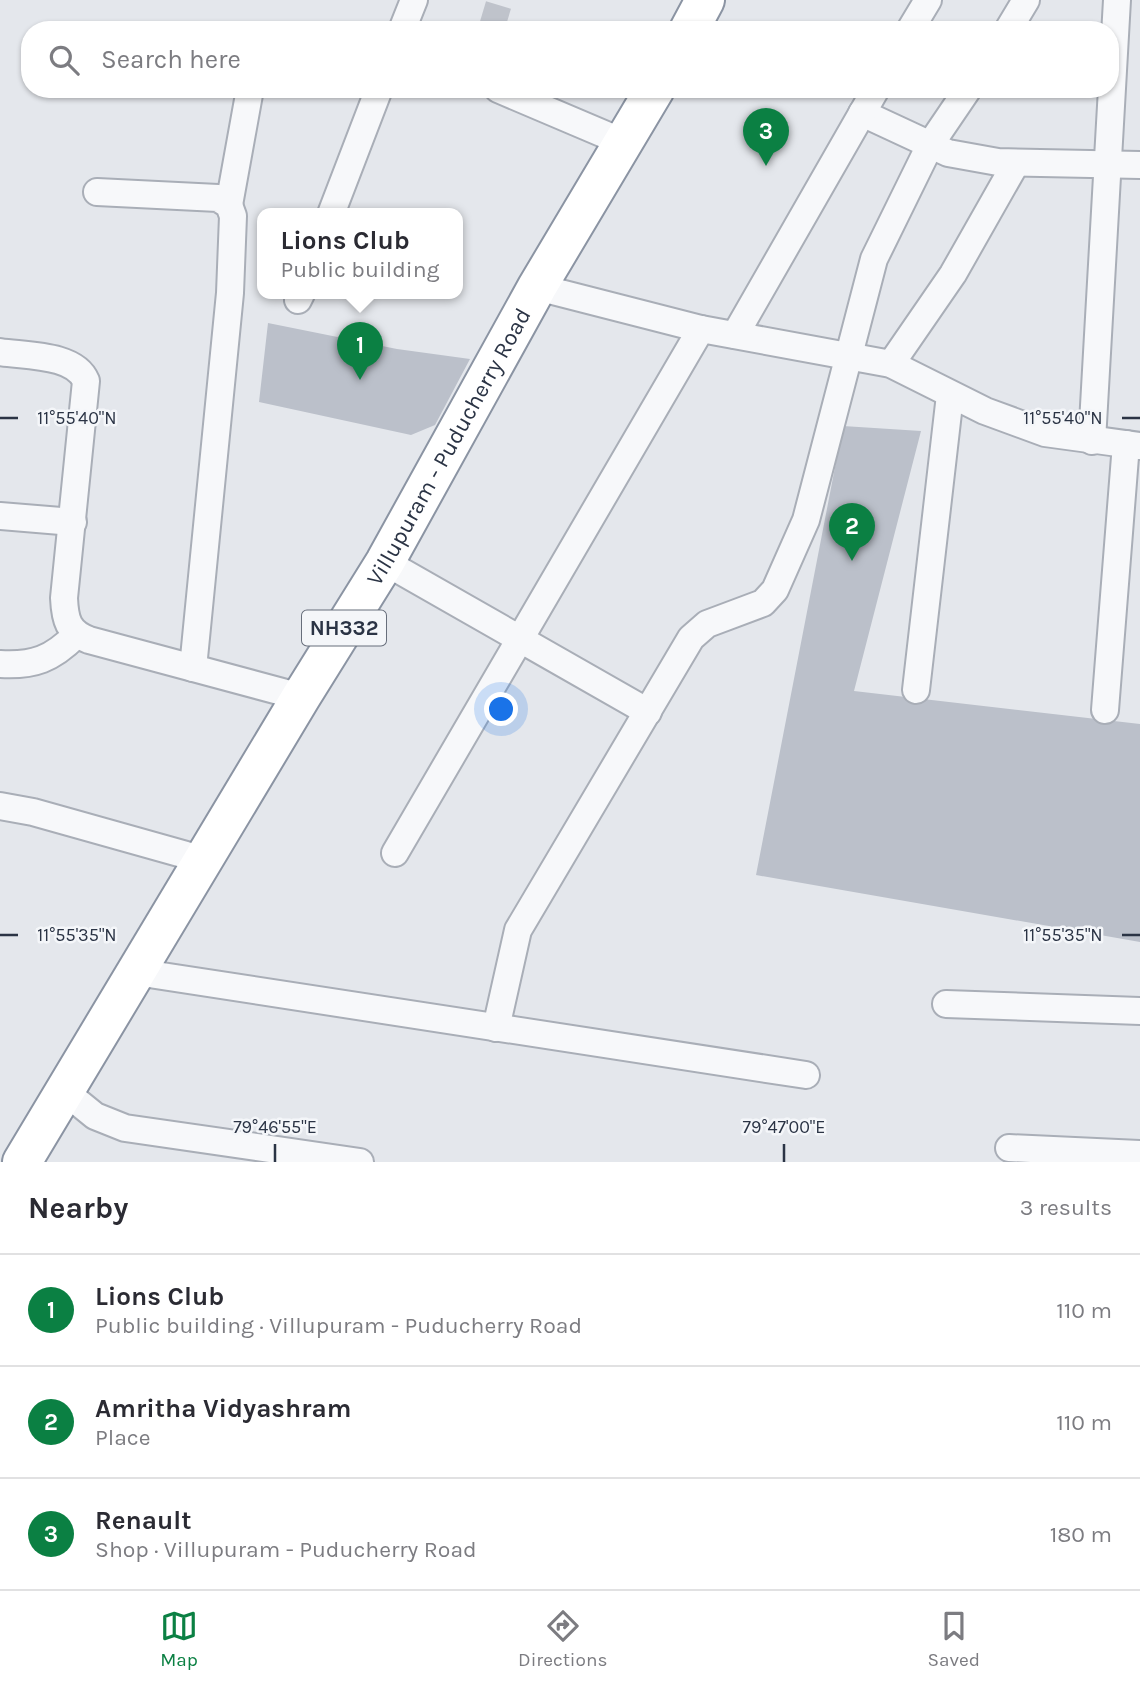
<!DOCTYPE html>
<meta charset="utf-8">
<style>
body{margin:0;font-family:Karla,sans-serif;background:#f2f2f3;color:#2b2b33}
.you{position:absolute;left:502px;top:710px;width:24px;height:24px;margin:-18px;border:5px solid #fff;border-radius:50%;background:#1a73e8;box-shadow:0 0 0 10px #1a73e833}
.badge{display:grid;place-items:center;width:46px;height:46px;border-radius:50%;background:#0b8043;color:#fff;font-size:23px;font-weight:700}
.pin{position:absolute;translate:-50% -58px;filter:drop-shadow(0 2px 4px #0008)}
.pin::after{content:'';position:absolute;top:37px;width:24px;height:21px;background:inherit;clip-path:polygon(0 0,100% 0,50% 100%)}
.popup{position:absolute;left:257px;top:208px;width:206px;height:91px;box-sizing:border-box;display:grid;place-content:center;border-radius:14px;background:#fff;filter:drop-shadow(0 2px 5px #0005);font-size:23px;white-space:nowrap;color:#7c7c81}
.popup b{font-size:26px;color:#2b2b33}
.popup::after{content:'';position:absolute;left:50%;top:100%;margin-left:-14px;border:14px solid transparent;border-top-color:#fff}
.list{margin:0;padding:0;list-style:none}
h2{display:flex;justify-content:space-between;align-items:center;height:91px;margin:0;padding:0 28px;font-size:30px}
h2 small{font-size:23px;font-weight:400;color:#7c7c81}
.list li{display:grid;grid-template-columns:46px 1fr auto;gap:21px;align-items:center;box-sizing:border-box;height:112px;padding:0 28px;border-top:2px solid #e1e1e2}
.list b{display:block;font-size:26px;white-space:nowrap}
.list p{margin:0;font-size:23px;white-space:nowrap;color:#7c7c81}
.list em{font-size:23px;font-style:normal;color:#7c7c81}
.icon{flex:none;width:38px;height:38px;fill:none;stroke:currentColor;stroke-width:2;stroke-linecap:round;stroke-linejoin:round}
.map{position:relative;flex:none;width:1140px;height:1162px;overflow:hidden}
.search{position:absolute;background:#fff;box-shadow:0 2px 5px #0004;left:21px;right:21px;top:21px;height:77px;display:flex;align-items:center;gap:18px;box-sizing:border-box;padding:0 24px;border-radius:28px;color:#7c7c81;font-size:26px}
.sheet{height:427px;background:#fff}
nav{display:flex;justify-content:space-around;align-items:center;box-sizing:border-box;height:98px;border-top:2px solid #e1e1e2;background:#fff;font-size:19px;color:#7c7c81}
nav a{display:grid;justify-items:center;gap:4px}
nav .on{color:#0b8043}
.map>svg:first-child{display:block}
.building{fill:#bbc0ca}
.lines{fill:none;stroke-linecap:round;stroke-linejoin:round}
.minor-tunnel{stroke:#bfc3cb;stroke-width:26;stroke-dasharray:26 13;stroke-linecap:butt}
.minor-casing{stroke:#a9aeb7;stroke-width:30}
.highway-casing{stroke:#8b94a3;stroke-width:42}
.minor{stroke:#f7f8fa;stroke-width:26}
.highway{stroke:#fff;stroke-width:38}
.ticks{fill:none;stroke:#2b3445;stroke-width:2.5}
.labels{text-anchor:middle;stroke-width:5;stroke-linejoin:round;paint-order:stroke}
.shield{fill:#f4f6f9;stroke:#676e7b;stroke-width:2}
.shield-label{font-size:21px;font-weight:bold;fill:#2b3445}
.street-label{font-size:23px;fill:#2b3445;stroke:#f4f6f9}
.ticks-label{font-size:18px;text-anchor:middle;fill:#2b3445;stroke:#f4f6f9;stroke-width:5;stroke-linejoin:round;paint-order:stroke}
</style>
<div class="map">
<svg width="1140" height="1162" viewBox="0 0 1140 1162">
<rect width="100%" height="100%" fill="#e4e7ec"/>
<g class="building">
<path d="M268,323L397,349L470,359L435,425L411,435L259,402Z"/>
<path d="M843,426L921,431L854,691L1140,724V942L756,875Z"/>
</g>
<g class="lines">
<path class="minor-tunnel" d="M491,30L500,0"/>
<defs>
<g id="minor">
<path d="M402,30L414,0"/>
<path d="M910,30L928,0"/>
<path d="M1008,30L1026,0"/>
<path d="M498,89L625,143"/>
<path d="M862,113L948,153L998,162L1140,165"/>
<path d="M97,192L218,198L229,205L233,216L230,293L193,668"/>
<path d="M229,205L250,89"/>
<path d="M331,214L379,89"/>
<path d="M537,287L701,329L891,364L985,411L1045,433L1140,446"/>
<path d="M298,300L301,294"/>
<path d="M735,335L876,89"/>
<path d="M0,352C26,356 75,354 86,381L64,598C65,620 68,632 89,640L301,697"/>
<path d="M891,364L953,274L1016,163"/>
<path d="M1092,441L1117,0"/>
<path d="M0,516L73,522"/>
<path d="M385,562L648,712"/>
<path d="M0,664C34,666 52,659 76,635"/>
<path d="M916,690L950,395"/>
<path d="M1105,710L1126,444"/>
<path d="M0,806L33,812L204,860"/>
<path d="M395,853L701,329"/>
<path d="M136,972L806,1075"/>
<path d="M946,1004L1140,1011"/>
<path d="M496,1028L518,930L691,638L707,624L763,603L775,590L806,520L874,259L930,145L968,89"/>
<path d="M63,1090L95,1116L125,1128L360,1162"/>
<path d="M1009,1148L1140,1154"/>
</g>
<g id="highway">
<path d="M689,30L705,0"/>
<path id="s1" d="M22,1162L301,697L385,562L537,287L655,89"/>
</g>
</defs>
<use href="#minor" class="minor-casing"/>
<use href="#highway" class="highway-casing"/>
<use href="#minor" class="minor"/>
<use href="#highway" class="highway"/>
</g>
<path class="ticks" d="M0,418H18M1122,418H1140M0,935H18M1122,935H1140M275,1144V1162M784,1144V1162"/>
<g class="labels">
<rect class="shield" x="302" y="610.5" width="84" height="35" rx="5"/>
<g class="shield-label">
<text x="344" y="635">NH332</text>
</g>
<g class="street-label">
<text dy="8" stroke="none"><textPath href="#s1" startOffset="833">Villupuram - Puducherry Road</textPath></text>
</g>
</g>
<g class="ticks-label">
<text x="77" y="424">11°55'40"N</text>
<text x="1063" y="424">11°55'40"N</text>
<text x="77" y="941">11°55'35"N</text>
<text x="1063" y="941">11°55'35"N</text>
<text x="275" y="1133">79°46'55"E</text>
<text x="784" y="1133">79°47'00"E</text>
</g>
</svg>
<div class="you"></div>
<div class="pin badge" style="left:360px;top:380px">1</div>
<div class="popup"><b>Lions Club</b>Public building</div>
<div class="pin badge" style="left:852px;top:561px">2</div>
<div class="pin badge" style="left:766px;top:166px">3</div>
<div class="search"><svg class="icon" aria-label="search" viewBox="0 0 24 24"><circle cx="10" cy="10" r="6"/><path d="M15 15l6 6"/></svg>Search here</div>
</div>
<section class="sheet">
<h2>Nearby<small>3 results</small></h2>
<ul class="list">
<li><span class="badge">1</span><div><b>Lions Club</b><p>Public building · Villupuram - Puducherry Road</p></div><em>110 m</em></li>
<li><span class="badge">2</span><div><b>Amritha Vidyashram</b><p>Place</p></div><em>110 m</em></li>
<li><span class="badge">3</span><div><b>Renault</b><p>Shop · Villupuram - Puducherry Road</p></div><em>180 m</em></li>
</ul>
</section>
<nav>
<a class="on"><svg class="icon" aria-label="map" viewBox="0 0 24 24"><path d="M3 6l6-2 6 2 6-2v14l-6 2-6-2-6 2zM9 4v14M15 6v14"/></svg>Map</a>
<a><svg class="icon" aria-label="directions" viewBox="0 0 24 24"><path d="M12 3l9 9-9 9-9-9zM9 14v-3h6M13 9l2 2-2 2"/></svg>Directions</a>
<a><svg class="icon" aria-label="saved" viewBox="0 0 24 24"><path d="M7 4h10v16l-5-4-5 4z"/></svg>Saved</a>
</nav>
